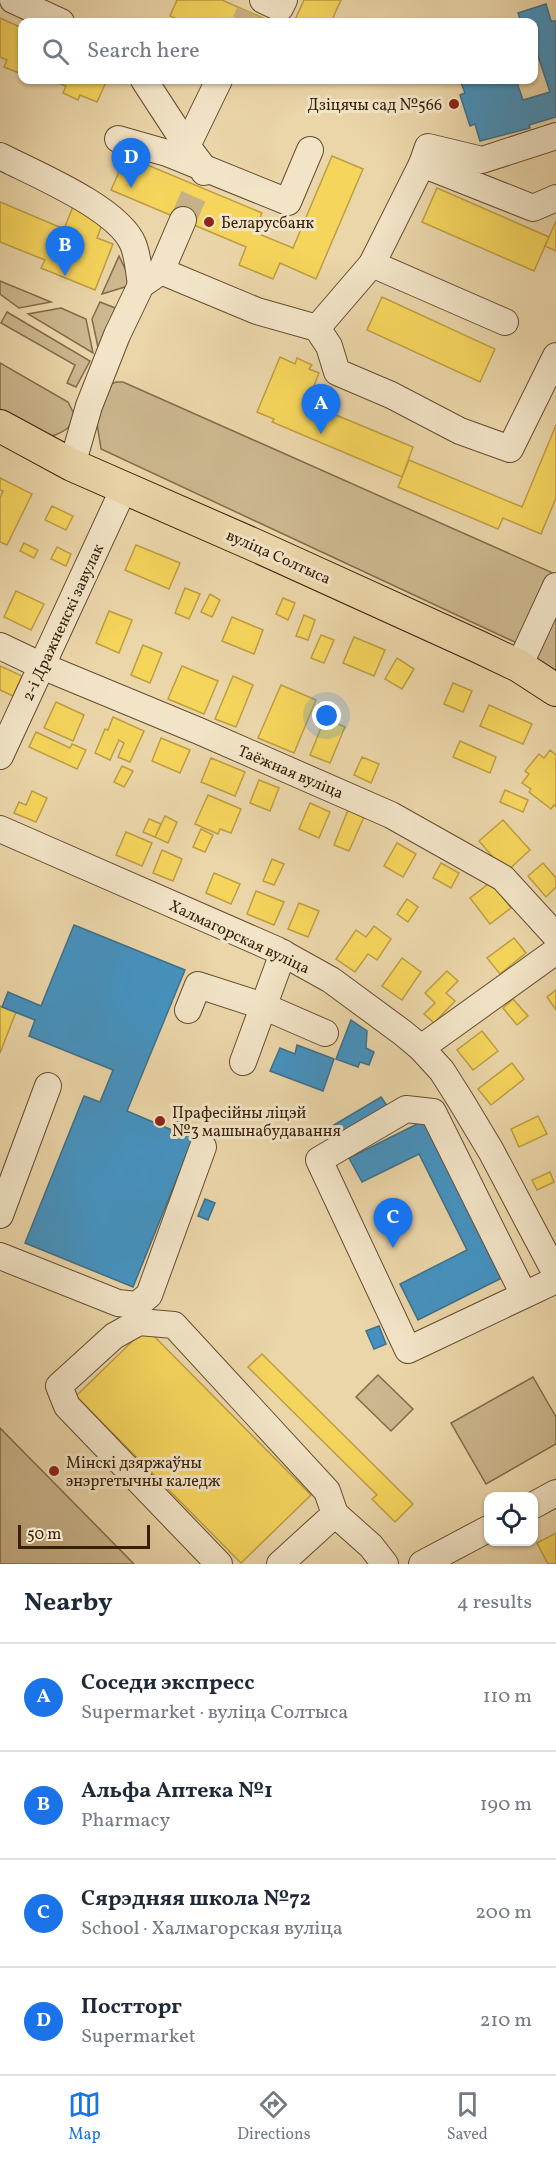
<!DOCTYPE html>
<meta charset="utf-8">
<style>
body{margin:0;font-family:Vollkorn,serif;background:#f6f6f7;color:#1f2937}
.controls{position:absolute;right:18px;bottom:18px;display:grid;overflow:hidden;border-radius:12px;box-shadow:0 2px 4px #0004}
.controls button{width:54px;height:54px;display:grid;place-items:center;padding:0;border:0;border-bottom:2px solid #e0e1e3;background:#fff;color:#1f2937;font:30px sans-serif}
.scale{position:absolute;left:18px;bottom:15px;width:132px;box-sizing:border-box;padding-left:6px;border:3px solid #371f08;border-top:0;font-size:16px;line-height:21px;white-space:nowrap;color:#371f08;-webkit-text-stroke:4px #f2e4c7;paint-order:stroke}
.you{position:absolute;left:327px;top:716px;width:21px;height:21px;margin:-15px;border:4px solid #fff;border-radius:50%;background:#1a73e8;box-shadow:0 0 0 9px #1a73e833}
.badge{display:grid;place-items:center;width:39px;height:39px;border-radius:50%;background:#1a73e8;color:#fff;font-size:20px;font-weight:700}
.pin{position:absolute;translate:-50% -50px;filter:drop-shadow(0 2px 3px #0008)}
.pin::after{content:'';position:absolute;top:32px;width:21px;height:18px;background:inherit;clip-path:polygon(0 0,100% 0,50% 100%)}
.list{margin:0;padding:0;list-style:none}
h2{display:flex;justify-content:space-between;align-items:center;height:78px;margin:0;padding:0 24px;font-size:26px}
h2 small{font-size:20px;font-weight:400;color:#747a83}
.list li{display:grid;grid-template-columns:39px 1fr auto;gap:18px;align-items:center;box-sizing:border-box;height:108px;padding:0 24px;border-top:2px solid #e0e1e3}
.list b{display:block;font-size:22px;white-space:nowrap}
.list p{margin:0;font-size:20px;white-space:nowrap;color:#747a83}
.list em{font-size:20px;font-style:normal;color:#747a83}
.icon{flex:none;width:33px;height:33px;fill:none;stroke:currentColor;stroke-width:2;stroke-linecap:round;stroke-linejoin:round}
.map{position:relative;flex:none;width:556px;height:1564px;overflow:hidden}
.search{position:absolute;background:#fff;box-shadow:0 2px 4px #0004;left:18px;right:18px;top:18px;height:66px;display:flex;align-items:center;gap:15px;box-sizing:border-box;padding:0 21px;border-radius:12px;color:#747a83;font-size:22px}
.sheet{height:510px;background:#fff}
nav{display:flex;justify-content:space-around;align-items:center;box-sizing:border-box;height:84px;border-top:2px solid #e0e1e3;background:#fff;font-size:16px;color:#747a83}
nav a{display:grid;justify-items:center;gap:3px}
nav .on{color:#1a73e8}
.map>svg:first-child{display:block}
.green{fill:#ccb78e;stroke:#826b4b;stroke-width:1.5}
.homes{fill:#f6d55c;stroke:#bd9e43;stroke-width:1.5}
.schools{fill:#4393c3;stroke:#3f708b;stroke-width:1.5}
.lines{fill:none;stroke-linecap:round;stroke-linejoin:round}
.minor-tunnel{stroke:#c7b189;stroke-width:26;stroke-dasharray:26 13;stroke-linecap:butt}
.minor-casing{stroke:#644d30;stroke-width:28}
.major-casing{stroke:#371f08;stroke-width:34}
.minor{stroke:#f2e4c7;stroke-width:26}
.major{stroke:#ebd6a9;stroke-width:32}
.poi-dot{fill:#8f2418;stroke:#f2e4c7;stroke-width:2}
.labels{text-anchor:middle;stroke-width:6;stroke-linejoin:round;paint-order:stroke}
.poi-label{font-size:16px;fill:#371f08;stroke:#f2e4c7;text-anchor:start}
.street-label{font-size:16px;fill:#371f08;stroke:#f2e4c7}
</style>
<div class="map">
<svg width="556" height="1564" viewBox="0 0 556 1564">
<rect width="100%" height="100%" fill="#ebd6a9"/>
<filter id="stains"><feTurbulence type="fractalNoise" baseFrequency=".00333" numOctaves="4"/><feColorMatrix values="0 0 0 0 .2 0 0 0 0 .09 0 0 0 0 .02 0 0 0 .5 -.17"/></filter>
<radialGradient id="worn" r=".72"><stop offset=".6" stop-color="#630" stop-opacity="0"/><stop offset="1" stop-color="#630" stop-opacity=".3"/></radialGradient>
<g class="green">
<path d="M119,256L131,281L128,286L102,294Z"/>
<path d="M0,281L51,302L19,308L0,294Z"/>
<path d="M100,302L118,309L99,352L92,319Z"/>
<path d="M61,308L86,319L93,353L28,314Z"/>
<path d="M7,312L90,361L76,387L67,383L75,365L1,323Z"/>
<path d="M0,363L68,402L75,416C71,428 64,432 52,436L0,411Z"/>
<path d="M116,382H123L553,573L519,644L101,449L96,417L111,384Z"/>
<path d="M556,620V675L540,665L536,657L549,621Z"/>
<path d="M378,1375L413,1409L391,1431L356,1397Z"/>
<path d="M533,1377L556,1417V1444L486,1484L451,1423Z"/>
<path d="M0,1428L134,1564H0Z"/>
</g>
<g class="homes">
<path d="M177,0H222L272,22H183L170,16Z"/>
<path d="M304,0H341L331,22H294Z"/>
<path d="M0,18L22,28V67L19,73L4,67L7,60L0,57Z"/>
<path d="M50,80H107L97,102L80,95L78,100L63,93L66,86Z"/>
<path d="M126,156L262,213L254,232L293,248L332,156L363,169L316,279L280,263L273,279L239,265L246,247L111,190Z"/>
<path d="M437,188L549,237L534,271L422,222Z"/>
<path d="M0,202L64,229L74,204L105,217L97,238L113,244L95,290L41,268L45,260L0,242Z"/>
<path d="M556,221V251L545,246Z"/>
<path d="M382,297L495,349L480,382L367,330Z"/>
<path d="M280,357L295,364L297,358L312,365L309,369L319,373L307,403L413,447L402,477L272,422L274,419L257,412Z"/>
<path d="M556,425V498L541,534L503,518L498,529L398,487L409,460L522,507Z"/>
<path d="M0,478L32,494L7,545L0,542V498L3,491L0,490Z"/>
<path d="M52,506L73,516L66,530L45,520Z"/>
<path d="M24,543L38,550L34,558L20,551Z"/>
<path d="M136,545L180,563L169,589L125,570Z"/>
<path d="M57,547L71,554L66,566L51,559Z"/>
<path d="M185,588L200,594L189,619L175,613Z"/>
<path d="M16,591L44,604L31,630L4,617Z"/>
<path d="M210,594L220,600L212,617L201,612Z"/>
<path d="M283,598L295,603L288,620L276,614Z"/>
<path d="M109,611L132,620L119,653L96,643Z"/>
<path d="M304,615L315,620L308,640L296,636Z"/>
<path d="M232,617L263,630L254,654L222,641Z"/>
<path d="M321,635L334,640L324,663L311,658Z"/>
<path d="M354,637L385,650L374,676L343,663Z"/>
<path d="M143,645L162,653L150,683L131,675Z"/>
<path d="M397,658L414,669L402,689L385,679Z"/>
<path d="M0,666L22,676L13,696L0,690Z"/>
<path d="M182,666L218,681L204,714L168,699Z"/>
<path d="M233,676L253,685L236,727L215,719Z"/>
<path d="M453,683L472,691L463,712L444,704Z"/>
<path d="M281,685L316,700L294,753L258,738Z"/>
<path d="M56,702L84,715L73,741L44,728Z"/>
<path d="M489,705L532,724L523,744L480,726Z"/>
<path d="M113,717L144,731L130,762L118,757L124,743L119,740L110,760L95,753L105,729L108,730Z"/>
<path d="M325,718L345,727L330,763L310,755Z"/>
<path d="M36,732L70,748L72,744L86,750L77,769L29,747Z"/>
<path d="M161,738L190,750L180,773L152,761Z"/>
<path d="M460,741L496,757L490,773L453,757Z"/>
<path d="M550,750L556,755V807L554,805L551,809L529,792L531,789L522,783L529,774L525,771L539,754L544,758Z"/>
<path d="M362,757L379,764L371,783L354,775Z"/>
<path d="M211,758L245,772L235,796L201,782Z"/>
<path d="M122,766L133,771L124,787L114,782Z"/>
<path d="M259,780L279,788L270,811L250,803Z"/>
<path d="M505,790L528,800L523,812L500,802Z"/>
<path d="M32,791L47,798L36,822L14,813L19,802L26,805Z"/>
<path d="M208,795L241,809L231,833L220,829L218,834L195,824Z"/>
<path d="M310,803L330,812L319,838L299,829Z"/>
<path d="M348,810L364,817L349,851L334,845Z"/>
<path d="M165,816L177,822L168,843L155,837Z"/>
<path d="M149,819L161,824L155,837L143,832Z"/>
<path d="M503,820L530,850L506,872L479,841Z"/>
<path d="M201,829L213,835L205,852L193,847Z"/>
<path d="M126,832L152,843L142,866L116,855Z"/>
<path d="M397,843L416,854L403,877L384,866Z"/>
<path d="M162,850L182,859L173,881L153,873Z"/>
<path d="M272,859L284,864L274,885L263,881Z"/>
<path d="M441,863L459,873L451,888L433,878Z"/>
<path d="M543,863L556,878V887L546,897L528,876Z"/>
<path d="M214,873L240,884L231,904L206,893Z"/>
<path d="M491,882L511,908L490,924L470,898Z"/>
<path d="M256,891L284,902L274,925L247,914Z"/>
<path d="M407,899L418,907L408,922L397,914Z"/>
<path d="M299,903L319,911L308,937L288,929Z"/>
<path d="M374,926L391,939L377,960L368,954L355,972L336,959L356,930L366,937Z"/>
<path d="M514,938L526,953L500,974L487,958Z"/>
<path d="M402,958L421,972L402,1000L382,986Z"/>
<path d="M447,971L458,981L446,993L455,1001L434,1023L424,1014L435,1003L425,993Z"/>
<path d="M556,990V1010L547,997Z"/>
<path d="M513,999L528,1016L517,1025L503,1008Z"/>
<path d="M0,1006L16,1012L0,1053Z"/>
<path d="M482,1031L498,1051L473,1070L457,1050Z"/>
<path d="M512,1063L524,1079L491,1105L478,1089Z"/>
<path d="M538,1116L547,1134L519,1147L511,1129Z"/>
<path d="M550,1172L554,1182L537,1190L532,1180Z"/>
<path d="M146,1328L311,1495L241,1563L76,1396Z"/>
<path d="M262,1354L413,1504L395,1522L372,1499L377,1495L248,1367Z"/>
<path d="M556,1533V1564H548L537,1543Z"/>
</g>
<g class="schools">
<path d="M546,4L551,21H556V117L529,125L530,128L480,141L475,124L470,126L460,95L465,93L460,80H516L523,100L550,92L536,50L534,51V22H521L518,13Z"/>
<path d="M74,925L185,970L127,1111L172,1130L176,1120L197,1129L133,1287L25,1243L84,1096L100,1102L113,1070L29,1036L35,1020L2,1007L8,992L41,1006Z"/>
<path d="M351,1020L367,1031L366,1048L374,1052L369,1065L360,1062L358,1067L336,1059Z"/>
<path d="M297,1045L334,1059L323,1091L270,1071L280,1048L295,1054Z"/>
<path d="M381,1097L390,1110L334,1141L327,1129Z"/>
<path d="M429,1118L508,1275L418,1320L400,1284L467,1250L419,1154L362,1182L349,1158Z"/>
<path d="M205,1199L215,1203L208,1220L198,1216Z"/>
<path d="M379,1326L386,1344L374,1349L366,1331Z"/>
</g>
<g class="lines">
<g class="minor-tunnel">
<path d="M245,22L249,13"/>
<path d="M183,220L198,186"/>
</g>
<defs>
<g id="minor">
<path d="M13,0L61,22"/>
<path d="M263,0L280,8L284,0"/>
<path d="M144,80L187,146"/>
<path d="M118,139L167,153L288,202L310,150"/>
<path d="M0,156C35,174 118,208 133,244C138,256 139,272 141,285"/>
<path d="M422,164L428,147L482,160L556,136"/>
<path d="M204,172L205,170L187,146L219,80"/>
<path d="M372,264L505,322"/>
<path d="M161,271L183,220"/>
<path d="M317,328L372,264L422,164L533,208L556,198"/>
<path d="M72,465L89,406L117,335L141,285L161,271L257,311L317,328L329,346L337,372L391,395L460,431L510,449L556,356"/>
<path d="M0,646L42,666L199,731L391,815L503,878L556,936"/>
<path d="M519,666L556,586"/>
<path d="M0,756L124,488"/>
<path d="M0,829L277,950L331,980L403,1033L421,1048L442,1071L461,1101L491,1151L556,1274"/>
<path d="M188,1010L198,985L263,1006L325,1033"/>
<path d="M421,1048L556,951"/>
<path d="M243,1062L283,953"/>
<path d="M0,1215L48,1086"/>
<path d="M0,1256L118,1303L137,1305L149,1295L203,1147"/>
<path d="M524,1295L433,1112L406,1109L319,1160L408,1350L556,1280"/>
<path d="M534,1505L556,1493"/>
<path d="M335,1514L371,1546L385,1564"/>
<path d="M219,1564L67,1406L59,1386L114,1336L139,1322L174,1325L327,1491L335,1514L280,1564"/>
<path d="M422,1564L488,1529"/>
</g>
<path id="major" d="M0,426L72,465L259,547L479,647L519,666L556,690"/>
</defs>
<use href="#minor" class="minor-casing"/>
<use href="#major" class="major-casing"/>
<use href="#minor" class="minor"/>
<use href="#major" class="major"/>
</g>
<g class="poi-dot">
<circle cx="454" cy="104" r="6"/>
<circle cx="209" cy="222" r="6"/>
<circle cx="160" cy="1121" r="6"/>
<circle cx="54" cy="1471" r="6"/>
</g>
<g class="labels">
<g class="poi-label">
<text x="442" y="110" text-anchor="end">Дзіцячы сад №566</text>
<text x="221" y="228">Беларусбанк</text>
<text x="172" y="1118">Прафесійны ліцэй<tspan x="172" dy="18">№3 машынабудавання</tspan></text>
<text x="66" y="1468">Мінскі дзяржаўны<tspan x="66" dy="18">энэргетычны каледж</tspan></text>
</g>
<g class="street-label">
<text transform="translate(279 556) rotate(24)" y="6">вуліца Солтыса</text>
<text transform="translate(62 622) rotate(-65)" y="6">2-і Дражненскі завулак</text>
<text transform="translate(291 771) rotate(23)" y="6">Таёжная вуліца</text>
<text transform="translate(240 936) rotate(25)" y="6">Халмагорская вуліца</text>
</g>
</g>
<rect width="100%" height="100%" filter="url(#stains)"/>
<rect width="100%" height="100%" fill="url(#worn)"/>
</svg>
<div class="controls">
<button><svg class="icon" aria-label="locate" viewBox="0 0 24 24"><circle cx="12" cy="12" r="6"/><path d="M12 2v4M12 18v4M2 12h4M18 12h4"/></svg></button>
</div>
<div class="scale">50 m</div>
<div class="you"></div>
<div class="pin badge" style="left:321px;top:434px">A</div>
<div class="pin badge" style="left:65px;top:276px">B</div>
<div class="pin badge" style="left:393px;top:1248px">C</div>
<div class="pin badge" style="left:131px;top:188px">D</div>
<div class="search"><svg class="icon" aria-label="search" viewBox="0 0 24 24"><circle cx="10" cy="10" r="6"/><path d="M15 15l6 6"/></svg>Search here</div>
</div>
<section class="sheet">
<h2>Nearby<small>4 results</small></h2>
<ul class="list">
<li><span class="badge">A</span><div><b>Соседи экспресс</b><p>Supermarket · вуліца Солтыса</p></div><em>110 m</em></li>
<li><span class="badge">B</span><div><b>Альфа Аптека №1</b><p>Pharmacy</p></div><em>190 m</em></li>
<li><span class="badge">C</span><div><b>Сярэдняя школа №72</b><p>School · Халмагорская вуліца</p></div><em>200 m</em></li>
<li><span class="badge">D</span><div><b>Постторг</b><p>Supermarket</p></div><em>210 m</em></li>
</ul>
</section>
<nav>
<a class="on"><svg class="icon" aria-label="map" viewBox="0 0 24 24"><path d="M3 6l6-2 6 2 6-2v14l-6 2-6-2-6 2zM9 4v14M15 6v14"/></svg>Map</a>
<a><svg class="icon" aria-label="directions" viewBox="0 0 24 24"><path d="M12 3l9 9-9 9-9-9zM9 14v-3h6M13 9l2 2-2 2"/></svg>Directions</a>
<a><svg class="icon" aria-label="saved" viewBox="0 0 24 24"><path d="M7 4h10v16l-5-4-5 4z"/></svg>Saved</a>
</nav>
